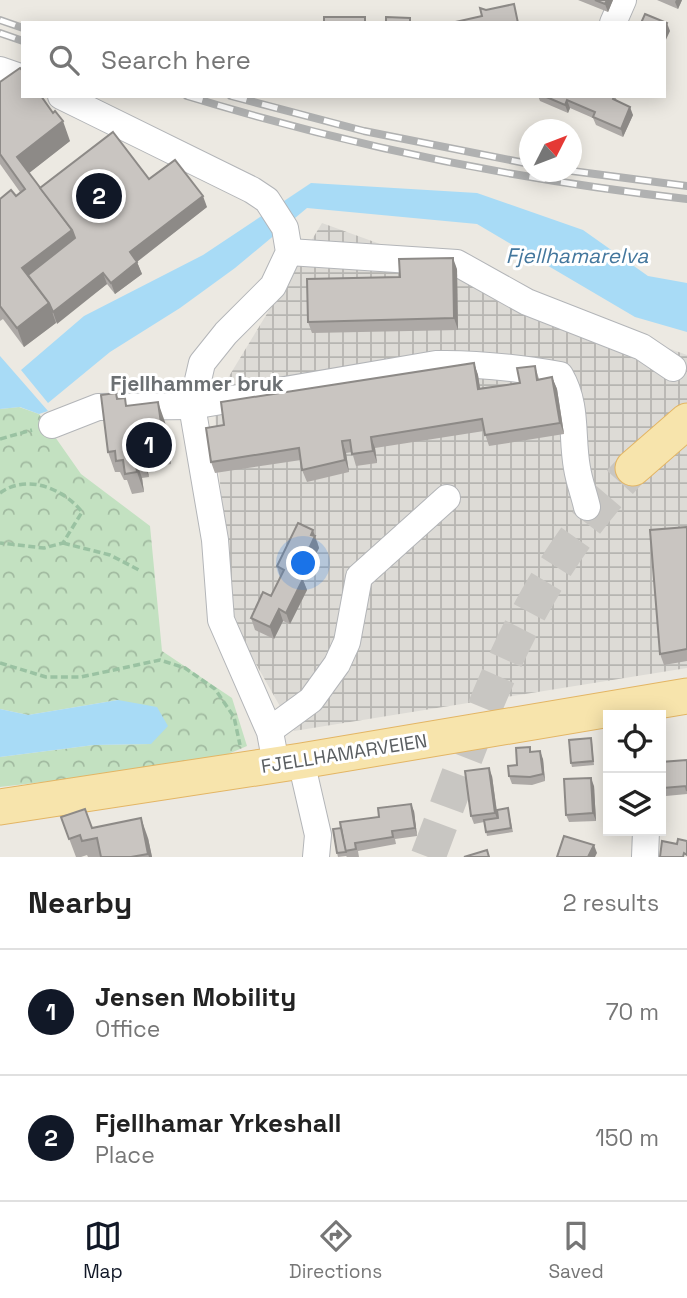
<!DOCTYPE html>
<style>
body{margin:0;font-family:"Space Grotesk",sans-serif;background:#f6f6f6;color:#222}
.controls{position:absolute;right:21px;bottom:21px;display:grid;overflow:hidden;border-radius:0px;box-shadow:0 4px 18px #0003}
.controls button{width:63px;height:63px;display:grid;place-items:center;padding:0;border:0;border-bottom:2px solid #e0e0e0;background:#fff;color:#222;font:35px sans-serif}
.compass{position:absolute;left:519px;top:119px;width:63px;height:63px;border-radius:50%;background:#fff;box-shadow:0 4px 18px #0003;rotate:48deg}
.you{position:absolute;left:304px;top:564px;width:24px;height:24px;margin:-18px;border:5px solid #fff;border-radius:50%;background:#1a73e8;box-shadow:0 0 0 10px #1a73e833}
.badge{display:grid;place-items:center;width:46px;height:46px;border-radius:50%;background:#111827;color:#fff;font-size:23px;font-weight:700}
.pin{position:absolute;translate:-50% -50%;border:4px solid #fff;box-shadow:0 2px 7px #0006}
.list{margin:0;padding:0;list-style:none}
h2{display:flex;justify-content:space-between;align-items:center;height:91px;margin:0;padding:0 28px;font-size:30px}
h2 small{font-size:23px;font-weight:400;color:#767676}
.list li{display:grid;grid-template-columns:46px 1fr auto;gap:21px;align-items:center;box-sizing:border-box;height:126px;padding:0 28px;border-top:2px solid #e0e0e0}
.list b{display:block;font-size:26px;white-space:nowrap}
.list p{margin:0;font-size:23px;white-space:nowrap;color:#767676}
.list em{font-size:23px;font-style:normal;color:#767676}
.icon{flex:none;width:38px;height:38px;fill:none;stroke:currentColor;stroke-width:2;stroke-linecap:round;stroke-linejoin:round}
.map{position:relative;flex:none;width:687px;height:857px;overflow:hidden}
.search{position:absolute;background:#fff;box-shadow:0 4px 18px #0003;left:21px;right:21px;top:21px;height:77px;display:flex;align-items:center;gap:18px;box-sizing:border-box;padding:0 24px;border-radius:0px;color:#767676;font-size:26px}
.sheet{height:343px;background:#fff}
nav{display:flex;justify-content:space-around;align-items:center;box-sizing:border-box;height:98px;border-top:2px solid #e0e0e0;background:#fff;font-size:19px;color:#767676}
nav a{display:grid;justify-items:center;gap:4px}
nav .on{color:#111827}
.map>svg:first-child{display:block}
.industrial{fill:url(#industrial-grid)}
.forest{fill:url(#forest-crowns)}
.water{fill:#a8dbf6}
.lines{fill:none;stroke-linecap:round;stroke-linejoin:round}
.major-tunnel{stroke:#c8c6c2;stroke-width:35;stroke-dasharray:35 18;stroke-linecap:butt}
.minor-casing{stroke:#b3b5b8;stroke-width:28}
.major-casing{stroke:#e3b564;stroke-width:37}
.path{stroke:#9ac2a2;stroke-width:3.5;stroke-dasharray:7 3.5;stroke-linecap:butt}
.minor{stroke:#fff;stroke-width:26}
.major{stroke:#f7e4ac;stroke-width:35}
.rail-casing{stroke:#b0b1b1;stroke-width:8}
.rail{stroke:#fff;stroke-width:5;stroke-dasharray:16;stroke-linecap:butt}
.wall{fill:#ada9a6}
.shaded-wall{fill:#8d8a87}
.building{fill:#c9c5c1;stroke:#8d8a87;stroke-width:2}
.labels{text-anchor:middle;stroke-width:6;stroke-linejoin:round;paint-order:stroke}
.street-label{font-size:19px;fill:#5a5e61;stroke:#fff}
.water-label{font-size:21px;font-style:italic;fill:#44779d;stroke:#fff}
.neighbourhood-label{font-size:21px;font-weight:bold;fill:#6c7073;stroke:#fff}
</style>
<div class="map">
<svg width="687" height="857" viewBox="0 0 687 857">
<defs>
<pattern id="industrial-grid" width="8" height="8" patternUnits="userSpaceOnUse" patternTransform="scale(1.75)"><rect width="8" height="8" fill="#dddbd6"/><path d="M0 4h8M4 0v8" fill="none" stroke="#b6b5b1"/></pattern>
<pattern id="forest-crowns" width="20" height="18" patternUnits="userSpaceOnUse" patternTransform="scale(1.75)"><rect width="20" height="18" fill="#c3e1c1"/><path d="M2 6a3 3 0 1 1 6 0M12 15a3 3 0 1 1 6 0" fill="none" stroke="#a1baa0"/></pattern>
</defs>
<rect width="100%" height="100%" fill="#ece9e2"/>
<path class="industrial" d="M322,223L687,355V668L294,731L230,618L214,401Z"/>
<path class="forest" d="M19,407L39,414L81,474L150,526L162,651L232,698L247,746L207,763L0,787V757L94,745L151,744L118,700L28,715L0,709V409Z"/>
<g class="water">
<path d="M311,183L477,193L583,230L648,276L687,283V332L635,317L477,224L307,208L235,268L180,308L110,352L48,403L21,370L84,316L203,255Z"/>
<path d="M0,356L48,411L39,414L20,407L0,409Z"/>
<path d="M118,700L157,707L168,726L151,744L94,745L0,757V709L28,715Z"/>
</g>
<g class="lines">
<path class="major-tunnel" d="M428,857C484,709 521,586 633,468"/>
<defs>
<g id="minor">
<path d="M613,23L623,0"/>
<path d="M0,70L23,78"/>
<path d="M61,96L252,190L267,200L285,228L289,252L273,286L226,333L202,363L192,406L215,540L221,620L270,732L276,764"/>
<path d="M289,252L457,263L527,302L642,347L673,368"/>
<path d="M52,425L98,407L192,406L436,364C478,363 519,368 560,375C578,406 571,435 577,468C579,481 584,494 587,507"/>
<path d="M270,730L311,700L337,664L347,642L359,577L447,498"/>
<path d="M301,761L318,835L316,857"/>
<path d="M645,857L646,831"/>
</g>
<g id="major">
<path d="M633,468L687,421"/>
<path d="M0,807L301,761L687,696"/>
</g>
</defs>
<use href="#minor" class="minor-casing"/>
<use href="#major" class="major-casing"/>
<g class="path">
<path d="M0,439L32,430"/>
<path d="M0,493C27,473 64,489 82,512L63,543L44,548L0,543"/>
<path d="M63,543L110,555L139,570"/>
<path d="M0,663L46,677H81L160,660L185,668L215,689L234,717L240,745"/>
</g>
<use href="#minor" class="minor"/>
<use href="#major" class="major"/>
<defs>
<g id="rail">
<path d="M0,20L23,28"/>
<path d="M0,33L23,41"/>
<path d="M187,96C350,146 518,180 687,199"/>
<path d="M231,96L364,131L530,164"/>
<path d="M572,171L687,186"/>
</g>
</defs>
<use href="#rail" class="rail-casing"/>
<use href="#rail" class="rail"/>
</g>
<g class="wall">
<path d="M578,0H613L608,12Z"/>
<path d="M657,0H682L678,9Z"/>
<path d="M0,82L70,141L29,173L40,188L149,179L207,207L137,262L142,274L115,294L107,284L24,347L3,319L0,321V199L16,196L20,192L0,164Z"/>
<path d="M538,96H615L617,101L633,115L623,137L596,125L593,118L570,108L568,113L540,101Z"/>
<path d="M457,269L458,330L312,333L308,322L400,277Z"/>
<path d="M474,363L478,375L480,389L520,383L535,366L539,379L552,377L557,389L564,434L489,446L484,431L375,448L377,463L356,466L352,452L346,453L349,472L307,482L302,470L301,460L215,473L211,462L224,425Z"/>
<path d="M116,393L118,399L128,406L165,422L171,464L147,468L149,477L142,478L144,492L132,494L127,480H124L120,472H115L108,452Z"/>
<path d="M687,527V661L664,665L660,654Z"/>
<path d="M317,541L319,548L303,580L307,590L290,624L283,621L274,639L255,630L251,618L271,596L280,577L277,566Z"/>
<path d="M592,742L594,765L572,767L571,763Z"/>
<path d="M532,752L543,759L545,781L532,785L512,784L509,776L517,765Z"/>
<path d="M687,760V794L666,796L663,788Z"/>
<path d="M492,776L498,818L508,808L513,832L487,836L484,822L474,824L471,816Z"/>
<path d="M594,786L596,821L569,822L566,815Z"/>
<path d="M414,811L417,836L395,839L396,844L358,851L359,857H347L346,856L338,857L337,853L341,828L379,817Z"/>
<path d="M61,817L92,828L148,838L152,857H88L87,855L81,857H76Z"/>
</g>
<g class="shaded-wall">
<path d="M607,0H613L608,12L605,4Z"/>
<path d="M676,0H682L678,9L675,2Z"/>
<path d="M667,23L670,31L664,44V30Z"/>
<path d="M567,100L570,108L568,113L565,105Z"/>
<path d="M630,107L633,115L623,137L621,129Z"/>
<path d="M63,121L70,141L24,177L17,157Z"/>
<path d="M203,196L207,207L134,264L130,252Z"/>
<path d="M72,230L79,250L32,286L22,268Z"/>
<path d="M453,258L457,269L458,330L454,318Z"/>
<path d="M137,262L142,274L115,294L111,283Z"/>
<path d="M103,273L107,284L57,324L53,312Z"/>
<path d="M49,303L56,323L24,347L17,328Z"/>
<path d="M474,363L478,375L482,401L478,389Z"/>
<path d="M552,377L557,389L564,434L560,423Z"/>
<path d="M158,402L165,422L171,464L164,444Z"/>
<path d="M371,437L375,448L377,463L373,451Z"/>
<path d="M342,441L346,453L349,472L345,460Z"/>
<path d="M140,448L147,468L149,477L141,457Z"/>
<path d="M135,458L142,478L144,492L137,472Z"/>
<path d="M313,530L319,548L303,580L307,590L290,624L286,613L296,576Z"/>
<path d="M279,609L283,621L274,639L270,627Z"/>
<path d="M540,751L543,759L545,781L543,774Z"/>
<path d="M489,768L492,776L498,821L495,813Z"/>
<path d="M591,778L594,786L596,821L593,813Z"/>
<path d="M411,804L414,811L417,836L415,828Z"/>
<path d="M141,818L148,838L152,857H149L148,854Z"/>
<path d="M594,845L597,853L595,857H588Z"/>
</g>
<g class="building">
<path d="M595,0H607L605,4Z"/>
<path d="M514,4L518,23H451L482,16L480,8L486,10Z"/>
<path d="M645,14L667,23L664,30V23H641Z"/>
<rect x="324" y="17" width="41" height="6"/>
<path d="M386,17L410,18V23H386Z"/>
<path d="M20,68L23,71V96H41L53,113L55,111L63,121L17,157L72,230L22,268L49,303L17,328L0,306V199L11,190L16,196L25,189L0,154V82Z"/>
<path d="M544,96H614L613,99L630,107L621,129L593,117L595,112L567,100L565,105Z"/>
<path d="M113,132L149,179L175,160L203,196L130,252L137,262L111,283L103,273L53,312L49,303L28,275L75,238L72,230L40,188Z"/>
<path d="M453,258L454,318L308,322L307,279L400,277L399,259Z"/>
<path d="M474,363L478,389L520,383L517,368L535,366L537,380L552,377L560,423L485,435L482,419L371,437L373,451L352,454L350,440L342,441L345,460L302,470L299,448L211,462L206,428L224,425L221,402Z"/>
<path d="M116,393L117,399L125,398L126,406L158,402L164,444L140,448L141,457L135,458L137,472L125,474L123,460L116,461L115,451L108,452L101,395Z"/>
<path d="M298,523L313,530L311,535L315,536L296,576L303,579L286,613L279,609L270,627L251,618L263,592L271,596L284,570L277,566Z"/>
<path d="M687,527V649L660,654L650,530Z"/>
<path d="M591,738L593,761L571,763L569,740Z"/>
<path d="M530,747V752L540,751L543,774L530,777L509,776L508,766L517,765L516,748Z"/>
<path d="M687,760V791L686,786L663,788L661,762Z"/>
<path d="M489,768L495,813L471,816L465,771Z"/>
<path d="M591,778L593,813L566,815L564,779Z"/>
<path d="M411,804L415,828L392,831L393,837L355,843L356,849L345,851L340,822L379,817L378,808Z"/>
<path d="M508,808L511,828L486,832L484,820L498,818L497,810Z"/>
<path d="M85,809L92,828L141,818L148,854L131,857H101L97,838L82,841L80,835L69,839L61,817Z"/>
<path d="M341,828L346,852L337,853L333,829Z"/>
<path d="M564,836L594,845L588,857H557Z"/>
<path d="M678,839L687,841V855L684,853L683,857H660L662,841L677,844Z"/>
<path d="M487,850L489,857H464Z"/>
</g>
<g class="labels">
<g class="street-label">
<text transform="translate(344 753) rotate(-9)" y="7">FJELLHAMARVEIEN</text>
</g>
<g class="water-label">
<text x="577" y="263">Fjellhamarelva</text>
</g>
<g class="neighbourhood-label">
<text x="197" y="391">Fjellhammer bruk</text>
</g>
</g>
</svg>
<div class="controls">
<button><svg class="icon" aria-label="locate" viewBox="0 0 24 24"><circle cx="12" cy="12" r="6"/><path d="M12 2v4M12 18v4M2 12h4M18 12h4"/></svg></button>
<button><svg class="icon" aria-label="layers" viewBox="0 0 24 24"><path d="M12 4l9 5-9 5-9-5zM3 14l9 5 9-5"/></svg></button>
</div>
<svg class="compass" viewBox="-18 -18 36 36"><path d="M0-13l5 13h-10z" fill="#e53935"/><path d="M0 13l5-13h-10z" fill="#767676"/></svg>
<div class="you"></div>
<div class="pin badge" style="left:149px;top:445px">1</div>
<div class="pin badge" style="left:99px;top:196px">2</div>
<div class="search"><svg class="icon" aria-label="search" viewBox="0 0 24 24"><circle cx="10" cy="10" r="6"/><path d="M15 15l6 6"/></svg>Search here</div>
</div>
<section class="sheet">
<h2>Nearby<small>2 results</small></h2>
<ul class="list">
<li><span class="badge">1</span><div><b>Jensen Mobility</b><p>Office</p></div><em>70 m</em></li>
<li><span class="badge">2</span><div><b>Fjellhamar Yrkeshall</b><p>Place</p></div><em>150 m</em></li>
</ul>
</section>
<nav>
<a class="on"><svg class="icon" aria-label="map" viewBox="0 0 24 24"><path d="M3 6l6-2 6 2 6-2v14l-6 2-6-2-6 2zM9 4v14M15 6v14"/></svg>Map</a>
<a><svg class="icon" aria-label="directions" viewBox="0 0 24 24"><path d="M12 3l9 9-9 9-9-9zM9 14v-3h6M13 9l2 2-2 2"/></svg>Directions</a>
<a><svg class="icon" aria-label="saved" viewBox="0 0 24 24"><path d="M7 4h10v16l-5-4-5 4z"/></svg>Saved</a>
</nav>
